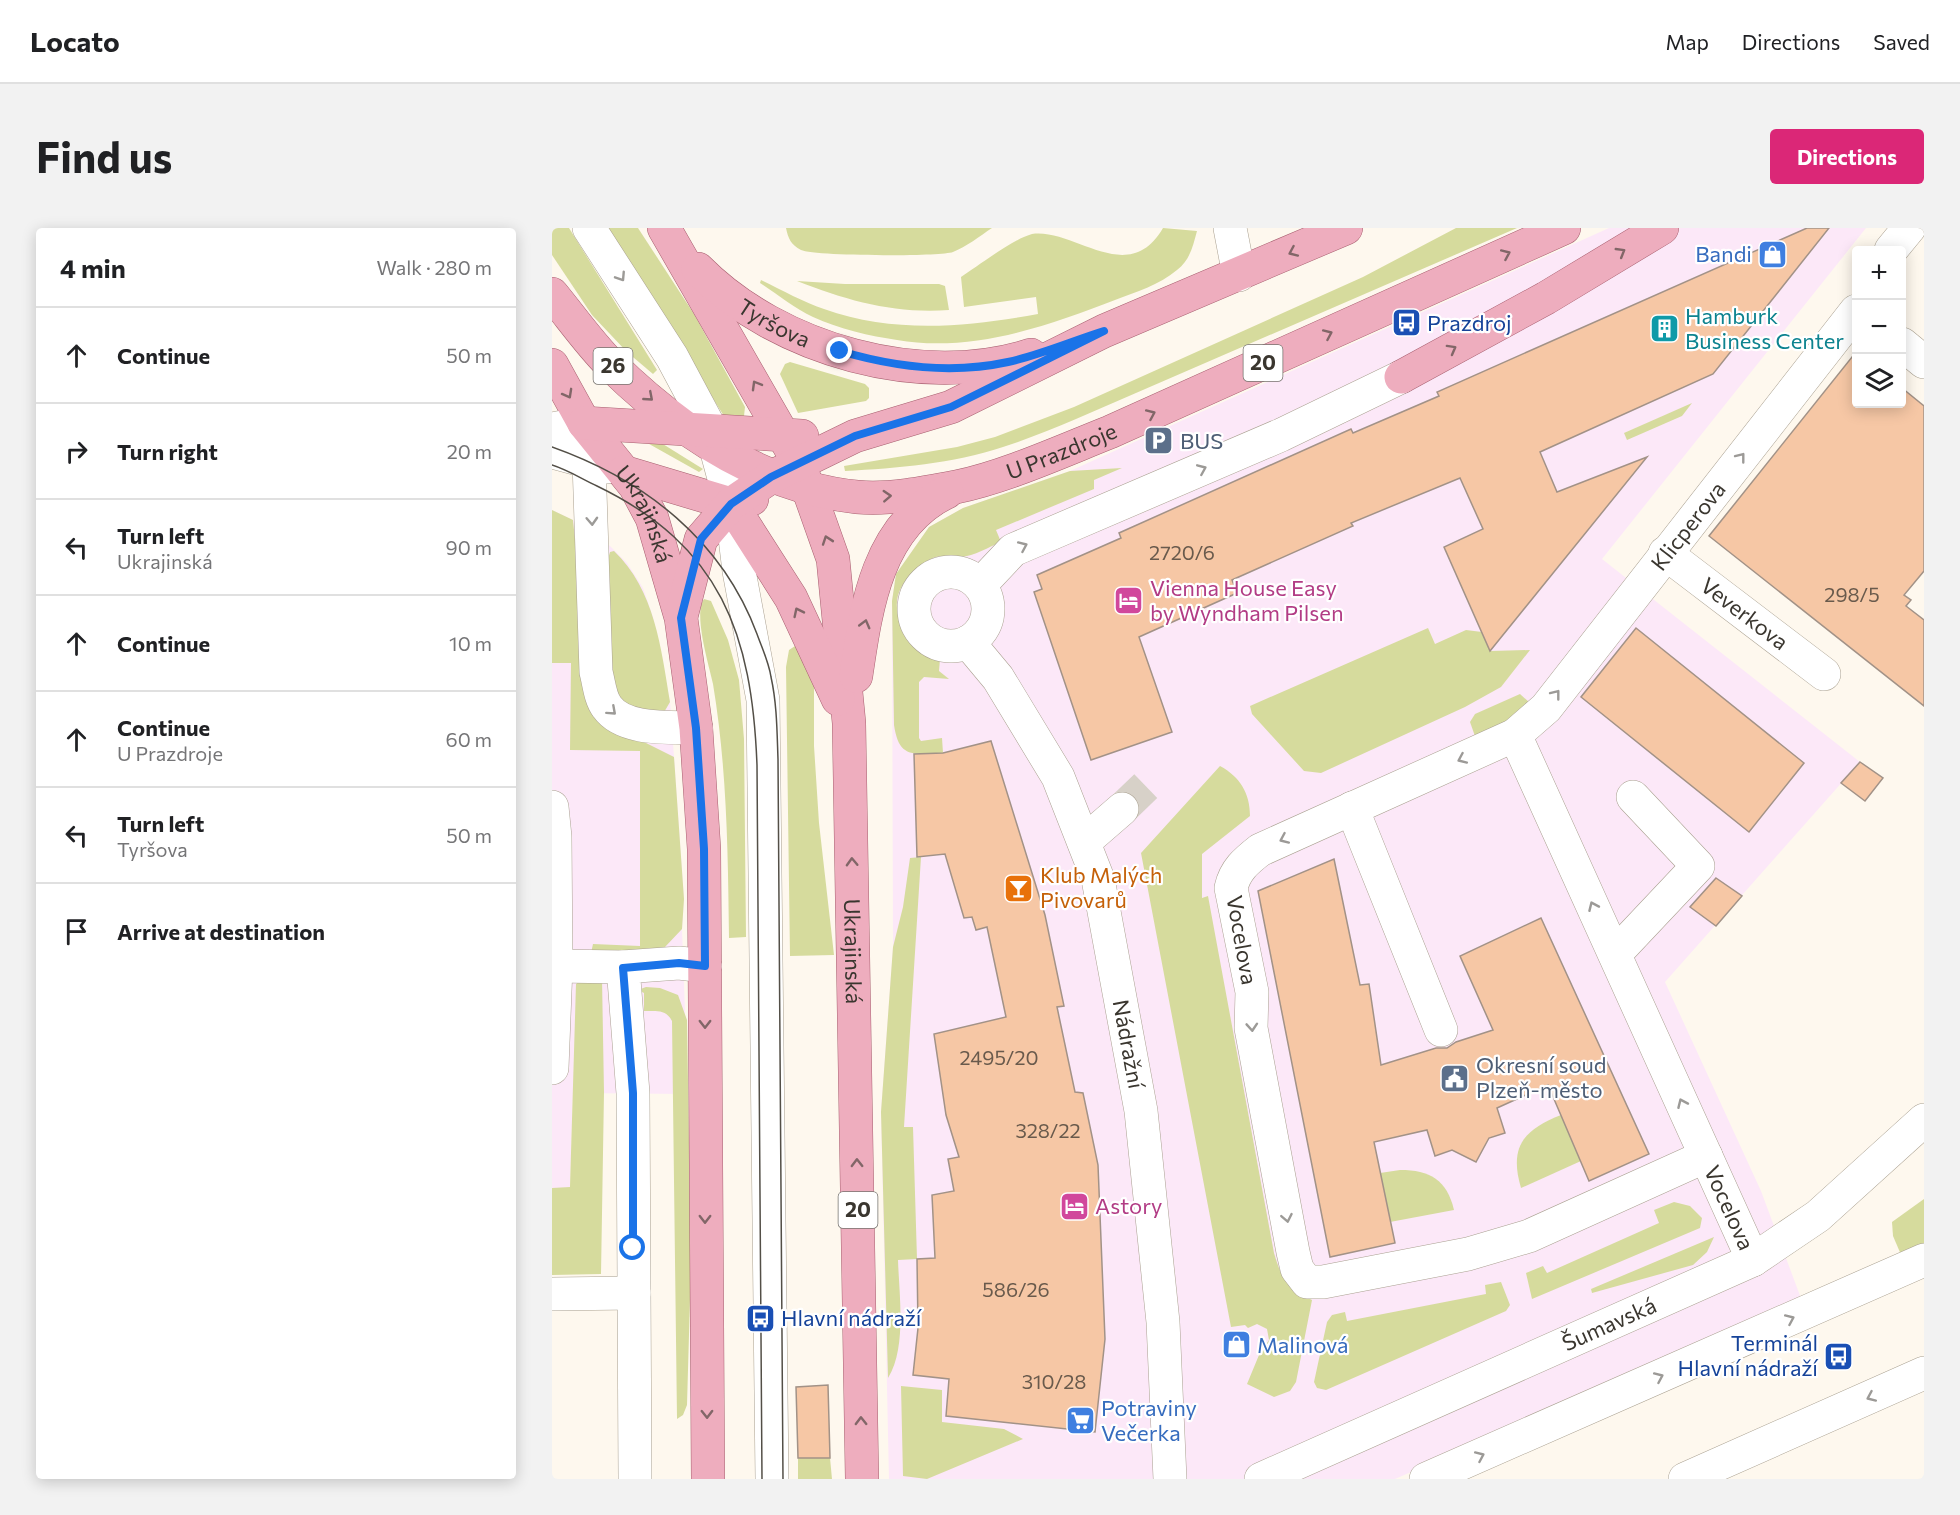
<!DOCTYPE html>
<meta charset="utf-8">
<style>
body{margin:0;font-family:Commissioner,sans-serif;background:#f2f2f2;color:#202124}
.controls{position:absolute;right:18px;top:18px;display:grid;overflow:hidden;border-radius:6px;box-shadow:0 3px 15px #0003}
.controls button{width:54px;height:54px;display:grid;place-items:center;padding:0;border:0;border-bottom:2px solid #e0e0e0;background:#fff;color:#202124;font:30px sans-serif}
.stop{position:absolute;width:18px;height:18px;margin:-14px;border:4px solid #1a73e8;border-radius:50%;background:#fff}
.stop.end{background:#1a73e8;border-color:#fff;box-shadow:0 2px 6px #0008}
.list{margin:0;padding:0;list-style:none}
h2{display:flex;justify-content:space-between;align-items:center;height:78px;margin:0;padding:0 24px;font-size:26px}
h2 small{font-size:20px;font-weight:400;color:#757577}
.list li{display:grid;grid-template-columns:39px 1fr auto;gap:18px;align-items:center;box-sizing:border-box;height:96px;padding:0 24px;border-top:2px solid #e0e0e0}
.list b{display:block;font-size:22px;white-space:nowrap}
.list p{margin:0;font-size:20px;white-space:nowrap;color:#757577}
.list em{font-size:20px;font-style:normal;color:#757577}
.icon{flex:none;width:33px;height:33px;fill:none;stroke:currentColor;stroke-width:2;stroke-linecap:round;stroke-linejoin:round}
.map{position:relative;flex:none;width:1372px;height:1251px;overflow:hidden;border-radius:6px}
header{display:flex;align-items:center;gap:36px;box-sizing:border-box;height:84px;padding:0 30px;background:#fff;border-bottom:2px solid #e0e0e0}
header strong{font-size:28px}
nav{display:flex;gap:33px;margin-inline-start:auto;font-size:21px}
.intro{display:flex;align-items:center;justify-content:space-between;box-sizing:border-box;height:144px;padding:0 36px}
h1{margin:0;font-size:42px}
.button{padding:15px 27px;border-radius:6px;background:#db2777;color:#fff;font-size:21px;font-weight:700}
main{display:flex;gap:36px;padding:0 36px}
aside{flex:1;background:#fff;border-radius:6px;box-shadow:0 3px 15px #0003}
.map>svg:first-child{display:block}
.commercial{fill:#fce8f8}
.green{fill:#d6db9d}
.building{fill:#f6c7a5;stroke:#a29287;stroke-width:1.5}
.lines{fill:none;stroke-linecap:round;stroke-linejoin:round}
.minor-tunnel{stroke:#d7d1c8;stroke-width:33;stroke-dasharray:33 16;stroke-linecap:butt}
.minor-casing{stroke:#aaa191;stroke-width:34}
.major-casing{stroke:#a86070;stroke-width:34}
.minor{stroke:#fff;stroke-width:33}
.major{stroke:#eeadbe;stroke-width:33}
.tram{stroke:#534f47;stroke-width:1.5}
.oneway{stroke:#826668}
.oneway2{stroke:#9c9a97}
.route{stroke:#1a73e8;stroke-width:8}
.labels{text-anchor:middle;stroke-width:4.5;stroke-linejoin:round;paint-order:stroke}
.number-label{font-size:20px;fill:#695a4c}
.shield{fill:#fff;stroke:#75726d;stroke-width:1.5}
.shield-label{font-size:21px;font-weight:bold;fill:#3a362f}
.shop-label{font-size:22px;fill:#366cbe;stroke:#fff;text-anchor:start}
.culture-label{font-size:22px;fill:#0d838f;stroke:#fff;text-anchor:start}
.street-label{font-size:22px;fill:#3a362f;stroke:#fff}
.transit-label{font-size:22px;fill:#164399;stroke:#fff;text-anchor:start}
.service-label{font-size:22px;fill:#4e5e75;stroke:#fff;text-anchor:start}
.hotel-label{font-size:22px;fill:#b23c85;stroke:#fff;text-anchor:start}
.food-label{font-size:22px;fill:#c56008;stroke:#fff;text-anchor:start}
</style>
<header>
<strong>Locato</strong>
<nav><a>Map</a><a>Directions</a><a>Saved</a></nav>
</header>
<div class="intro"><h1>Find us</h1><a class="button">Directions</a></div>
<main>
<aside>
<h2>4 min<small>Walk · 280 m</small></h2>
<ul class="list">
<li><svg class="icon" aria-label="ahead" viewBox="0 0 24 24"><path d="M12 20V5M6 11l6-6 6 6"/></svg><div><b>Continue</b></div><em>50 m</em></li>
<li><svg class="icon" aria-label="right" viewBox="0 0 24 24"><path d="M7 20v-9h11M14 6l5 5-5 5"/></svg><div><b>Turn right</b></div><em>20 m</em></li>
<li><svg class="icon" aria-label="left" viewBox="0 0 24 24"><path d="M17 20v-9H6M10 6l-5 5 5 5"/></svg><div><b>Turn left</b><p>Ukrajinská</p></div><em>90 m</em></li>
<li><svg class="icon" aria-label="ahead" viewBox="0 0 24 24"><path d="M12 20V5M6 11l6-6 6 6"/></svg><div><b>Continue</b></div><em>10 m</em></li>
<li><svg class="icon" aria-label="ahead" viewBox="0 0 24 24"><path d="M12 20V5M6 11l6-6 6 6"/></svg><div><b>Continue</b><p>U Prazdroje</p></div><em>60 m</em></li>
<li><svg class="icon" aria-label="left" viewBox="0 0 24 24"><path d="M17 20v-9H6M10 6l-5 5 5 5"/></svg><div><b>Turn left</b><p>Tyršova</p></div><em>50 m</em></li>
<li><svg class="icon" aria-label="arrive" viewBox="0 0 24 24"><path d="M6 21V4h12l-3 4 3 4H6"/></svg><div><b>Arrive at destination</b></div></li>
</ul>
</aside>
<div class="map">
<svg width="1372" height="1251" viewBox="0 0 1372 1251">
<rect width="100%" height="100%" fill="#fef8ee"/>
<g class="commercial">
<path d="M1057,0H1314L1050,331L1308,534L1113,754L1209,963L1250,1073L843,1251H337L329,884L341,719L340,373L344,346L377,299L411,280L518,243Z"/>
<path d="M0,282L21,292L58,318L75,335L91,360L101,389L118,474L122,529L132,671L130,701L136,866L21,865L18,960H0Z"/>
</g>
<g class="green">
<path d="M0,0H17L105,142L101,146L75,124L40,87L0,27Z"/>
<path d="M52,0H86L142,86L193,179L192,188H172Z"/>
<path d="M234,0H440C428,8 414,19 401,24C387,29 261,28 249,22C239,17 236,10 234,0Z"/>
<path d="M611,0L645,3C641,18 638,32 625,42C607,57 584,64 563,72C496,98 419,125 345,112C318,108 287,101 261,89C243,81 225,66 208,55L209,52C230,62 251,74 272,81C342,106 415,99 486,86L484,69L412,79L409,49C426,38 461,11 480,6C523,0 576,60 611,0Z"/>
<path d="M904,0H965L524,191C500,201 476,211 451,219C400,236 346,240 293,243L292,238L405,219L443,209L522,179L811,49Z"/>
<path d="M245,53L293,56H387L393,58L397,82C343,86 296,73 245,53Z"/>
<path d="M238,134L313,156L317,160V170L314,173L246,185L228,146L233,136Z"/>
<path d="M1140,175L1130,188L1075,212L1072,205Z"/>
<path d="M90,212L106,213L151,241L147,244Z"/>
<path d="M570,240L542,252V261L444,302L449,314C437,319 422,328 409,329C400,329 390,326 381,330C374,333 368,338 363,343C325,375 353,414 388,431L387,443L397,451L372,449L367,454V510L369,513L390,510L391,525C361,526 347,531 342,497L340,373L344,346L377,299L411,280L518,243Z"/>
<path d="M0,282L21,292L37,447L68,502L122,529L132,671L130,701L113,719L91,726L39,725L41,716L88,718V523L18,522L19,435H0Z"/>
<path d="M62,323C103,362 109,420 118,474L111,486L65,477L58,425L56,331L58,324Z"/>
<path d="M152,371L159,373L176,412L187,452L192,511L194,709L177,710C176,625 175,540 161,456C157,437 141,386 152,371Z"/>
<path d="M876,400L883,416L914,402L930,404L938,423L978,422L949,459L913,479L769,545L752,543L700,486L698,478Z"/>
<path d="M246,416L262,455V518L267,595L282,727L238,728L234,439L237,422Z"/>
<path d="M968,466L978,475L948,499L924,511L918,494L923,486Z"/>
<path d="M668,538C688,549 698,565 698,588L650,626V670L656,668L722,1025C730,1052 735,1059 760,1072L744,1154L738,1163L722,1169L695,1156L707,1127L717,1112L715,1101L705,1096L696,1100L693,1097L679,1099L589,625Z"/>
<path d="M369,629L352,899H361L365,1031L346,1032C347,1066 355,1120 336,1150L329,884L341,719L351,679L358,630Z"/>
<path d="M50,750L52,864L49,1046L0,1047V960L18,959L24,756L30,751Z"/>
<path d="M94,759L108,760L126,767L135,792L139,1036L135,1177L131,1187L125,1191L120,793C114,781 104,783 92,783V765L86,762Z"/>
<path d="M1009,887L1029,933L969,960C957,919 971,902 1009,887Z"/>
<path d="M848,942C878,942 895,952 902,982L838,994L828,945Z"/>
<path d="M1372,971V1017L1350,1029L1341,1008L1340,994Z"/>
<path d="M1122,974L1138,978L1150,990L1148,1000L980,1071L974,1045L991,1038L995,1045L1107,995L1102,982Z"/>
<path d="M1162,1009L1155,1024L1141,1037L1040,1065L1039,1061Z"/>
<path d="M949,1054L958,1077L954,1083L774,1162L765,1160L762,1154L775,1094L780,1087L793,1084L795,1093L934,1066L933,1057Z"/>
<path d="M349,1158L390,1162V1194L452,1201L471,1211L375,1251L351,1248Z"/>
<path d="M246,1230H278L280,1251H246Z"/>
</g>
<g class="building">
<path d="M1255,0H1277L1161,146L988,224L1005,264L1095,229L938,423L892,319L931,301L908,250L799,295L801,298L680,352L685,365L587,409L620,504L539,532L482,364L490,361L485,347L569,310L567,305L799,201L801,205L887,168L885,164Z"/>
<path d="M1304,124L1305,176H1350V160L1372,178V343L1352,367L1359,372L1354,378L1372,392V478L1157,308Z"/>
<path d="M1084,400L1252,535L1197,604L1029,469Z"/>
<path d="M439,513L493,687L512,778L505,779L523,864L531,865L546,937L553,1111L543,1204L394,1188L397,1151L361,1147L366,1100L365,1031L383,1030L380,967L402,963L396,931L407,929L394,887L382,806L454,789L435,699L424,702L420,689L412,690L393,626L365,629L362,526L391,525Z"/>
<path d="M1308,534L1331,550L1313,573L1289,555Z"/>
<path d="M782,631L808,757L817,756L829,837L884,820H895L904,814L941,802L908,728L989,690L1097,926L1037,953L996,857L945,880L953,905L937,910L924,934L900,922L883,928L875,902L822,914L843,1015L778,1029L706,663Z"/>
<path d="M1164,650L1190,668L1164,698L1138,679Z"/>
<path d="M276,1157L278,1230H246L244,1159Z"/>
</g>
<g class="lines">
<path class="minor-tunnel" d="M570,581L598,554"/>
<defs>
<g id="minor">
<path d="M37,0L120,129L159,202L179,276L187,343L211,472L220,1251"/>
<path d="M678,0L687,47"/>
<path d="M1339,22L1357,0"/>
<path d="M1350,116L1372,134"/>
<path d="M0,201L32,195L37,234L44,444C47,455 48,470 55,479C72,503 118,499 144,500"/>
<path d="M0,224L56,239"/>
<path id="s1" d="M1113,325L1272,446"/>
<circle cx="399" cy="381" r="37"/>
<path d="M428,357L461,322L729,207L849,149"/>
<path id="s2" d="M416,414L446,450L506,549L546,651L589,883L611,1094L618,1251"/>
<path id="s3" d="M963,507L1201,1032"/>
<path d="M0,579L3,609L4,738L71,739"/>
<path d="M800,580L889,802"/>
<path d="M532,614L570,581"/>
<path d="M1063,726L1146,638L1081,569"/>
<path d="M0,840L4,738"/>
<path id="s4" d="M1154,928L977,1008L916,1026L771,1054H755L745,1041L741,1024L699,800L700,764L679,660C683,642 694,633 708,622L963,507L994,480L1304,83"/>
<path d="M0,1066L82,1065"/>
<path d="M83,1251L81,865L71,739L127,735L153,738"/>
<path id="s5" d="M709,1251L1201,1032L1266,988L1372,892"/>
<path d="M874,1251L1372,1032"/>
<path d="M1133,1251L1372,1145"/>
</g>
<g id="major">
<path id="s6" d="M112,0L247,235L281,331L297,495L310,1251"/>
<path id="s7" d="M146,41C226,122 370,162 479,127"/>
<path id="s8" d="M0,66C19,89 37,115 58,136C125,202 209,259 305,269C337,272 373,265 404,259C453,249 510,223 558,204L1012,0"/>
<path id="s9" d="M0,137L32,195L83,258L100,290L129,390L144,500L152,621L156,1251"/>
<path d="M849,149L994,70L1110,0"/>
<path d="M32,195L250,208"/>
<path d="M72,244L179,276L200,271"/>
<path d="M179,276L239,370L286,471"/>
<path d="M130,385L149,311L179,276L219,249L303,208L399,179L552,103L794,0"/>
<path d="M304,448C314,380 325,297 395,264"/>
</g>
</defs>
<use href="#minor" class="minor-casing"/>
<use href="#major" class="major-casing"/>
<use href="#minor" class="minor"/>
<use href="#major" class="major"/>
<g class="tram">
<path d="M0,219C93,252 170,312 205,406C210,420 217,435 219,449C225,476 225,504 226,531L231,1251"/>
<path d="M0,237C16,242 30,251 45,258C169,318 200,406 205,537L210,1251"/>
</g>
</g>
<defs><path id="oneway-chevron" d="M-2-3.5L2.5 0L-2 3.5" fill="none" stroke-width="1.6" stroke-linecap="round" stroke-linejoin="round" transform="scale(1.5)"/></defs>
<g class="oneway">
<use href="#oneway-chevron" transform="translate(741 24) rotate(156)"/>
<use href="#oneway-chevron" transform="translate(1069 24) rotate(-31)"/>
<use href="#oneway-chevron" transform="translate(954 26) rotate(-24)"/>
<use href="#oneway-chevron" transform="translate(776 106) rotate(-24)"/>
<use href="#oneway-chevron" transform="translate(900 121) rotate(-29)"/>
<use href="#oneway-chevron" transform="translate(204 157) rotate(-120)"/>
<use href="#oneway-chevron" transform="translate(16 166) rotate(61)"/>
<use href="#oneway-chevron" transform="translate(97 169) rotate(41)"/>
<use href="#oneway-chevron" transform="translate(599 186) rotate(-24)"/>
<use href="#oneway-chevron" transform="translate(335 268) rotate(-3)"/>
<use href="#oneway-chevron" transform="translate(275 312) rotate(-109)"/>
<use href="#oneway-chevron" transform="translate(246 384) rotate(-116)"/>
<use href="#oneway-chevron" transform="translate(313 396) rotate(-75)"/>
<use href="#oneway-chevron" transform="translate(300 634) rotate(-92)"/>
<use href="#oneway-chevron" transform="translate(153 796) rotate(90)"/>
<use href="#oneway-chevron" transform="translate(305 935) rotate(-91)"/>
<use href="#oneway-chevron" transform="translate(153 991) rotate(90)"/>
<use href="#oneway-chevron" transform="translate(155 1186) rotate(89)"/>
<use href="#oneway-chevron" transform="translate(309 1193) rotate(-91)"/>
</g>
<g class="oneway2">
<use href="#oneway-chevron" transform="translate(69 49) rotate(57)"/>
<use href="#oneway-chevron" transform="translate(1189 229) rotate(-52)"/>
<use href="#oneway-chevron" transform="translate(650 241) rotate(-23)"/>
<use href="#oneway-chevron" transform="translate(40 293) rotate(87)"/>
<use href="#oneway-chevron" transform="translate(471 318) rotate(-24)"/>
<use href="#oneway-chevron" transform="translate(1004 466) rotate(-52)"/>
<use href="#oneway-chevron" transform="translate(60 483) rotate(42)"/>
<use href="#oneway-chevron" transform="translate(910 531) rotate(156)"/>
<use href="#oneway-chevron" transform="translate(732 611) rotate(156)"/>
<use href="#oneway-chevron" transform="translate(1041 678) rotate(-114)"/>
<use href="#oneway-chevron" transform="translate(700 799) rotate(86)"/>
<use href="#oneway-chevron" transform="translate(1130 875) rotate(-114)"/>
<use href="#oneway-chevron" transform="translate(735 990) rotate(79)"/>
<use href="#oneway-chevron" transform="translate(1238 1091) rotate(-24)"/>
<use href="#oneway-chevron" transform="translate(1107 1149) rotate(-24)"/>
<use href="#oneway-chevron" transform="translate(1319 1169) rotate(156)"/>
<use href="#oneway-chevron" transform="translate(928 1228) rotate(-24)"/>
</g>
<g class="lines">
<path class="route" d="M81,1020V865L71,740L127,735L153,738L152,621L144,500L129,390L149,311L179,276L219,249L303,208L399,179L552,103C520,113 488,127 456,134C401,146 342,139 288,123"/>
</g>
<defs>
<symbol id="shop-square" viewBox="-11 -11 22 22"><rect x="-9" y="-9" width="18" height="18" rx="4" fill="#3f7fe0" stroke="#fff"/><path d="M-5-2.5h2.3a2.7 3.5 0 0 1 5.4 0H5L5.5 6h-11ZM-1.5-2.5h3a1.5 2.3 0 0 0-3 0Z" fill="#fff"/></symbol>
<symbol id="bus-square" viewBox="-11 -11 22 22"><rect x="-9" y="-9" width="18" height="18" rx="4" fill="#1a4fb4" stroke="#fff"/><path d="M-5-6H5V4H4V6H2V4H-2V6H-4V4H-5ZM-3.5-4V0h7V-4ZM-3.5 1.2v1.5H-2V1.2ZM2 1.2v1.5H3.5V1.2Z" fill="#fff"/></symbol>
<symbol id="building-square" viewBox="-11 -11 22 22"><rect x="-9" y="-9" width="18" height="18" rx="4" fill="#0f9aa8" stroke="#fff"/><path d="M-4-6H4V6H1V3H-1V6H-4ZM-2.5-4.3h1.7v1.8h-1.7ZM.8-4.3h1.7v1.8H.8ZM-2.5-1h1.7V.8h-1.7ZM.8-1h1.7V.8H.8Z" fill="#fff"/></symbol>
<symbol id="parking-square" viewBox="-11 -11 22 22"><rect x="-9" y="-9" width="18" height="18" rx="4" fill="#5c6f8a" stroke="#fff"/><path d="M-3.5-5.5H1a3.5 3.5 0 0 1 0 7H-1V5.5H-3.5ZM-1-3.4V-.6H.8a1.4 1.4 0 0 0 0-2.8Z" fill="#fff"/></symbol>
<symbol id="hotel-square" viewBox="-11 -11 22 22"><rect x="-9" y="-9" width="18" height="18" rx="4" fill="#d1479c" stroke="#fff"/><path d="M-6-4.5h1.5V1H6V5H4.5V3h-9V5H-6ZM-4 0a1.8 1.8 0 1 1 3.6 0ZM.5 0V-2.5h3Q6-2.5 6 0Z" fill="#fff"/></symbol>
<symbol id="bar-square" viewBox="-11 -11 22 22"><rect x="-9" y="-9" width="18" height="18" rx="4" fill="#e8710a" stroke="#fff"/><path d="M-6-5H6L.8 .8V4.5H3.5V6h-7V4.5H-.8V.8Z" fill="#fff"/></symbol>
<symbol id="civic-square" viewBox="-11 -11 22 22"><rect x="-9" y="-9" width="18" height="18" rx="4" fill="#5c6f8a" stroke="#fff"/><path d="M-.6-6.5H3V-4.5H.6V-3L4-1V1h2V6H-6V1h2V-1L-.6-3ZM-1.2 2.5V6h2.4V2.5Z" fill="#fff"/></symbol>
<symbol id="supermarket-square" viewBox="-11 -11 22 22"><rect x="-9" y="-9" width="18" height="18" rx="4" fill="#3f7fe0" stroke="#fff"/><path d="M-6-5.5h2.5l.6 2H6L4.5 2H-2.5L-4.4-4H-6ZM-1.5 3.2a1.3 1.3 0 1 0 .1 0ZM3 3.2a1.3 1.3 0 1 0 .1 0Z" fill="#fff"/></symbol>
</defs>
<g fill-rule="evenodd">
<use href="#shop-square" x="1204" y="10" width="33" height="33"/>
<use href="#bus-square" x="838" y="78" width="33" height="33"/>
<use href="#building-square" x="1096" y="84" width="33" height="33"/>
<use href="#parking-square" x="590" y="196" width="33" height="33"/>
<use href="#hotel-square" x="560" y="356" width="33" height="33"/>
<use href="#bar-square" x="450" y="644" width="33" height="33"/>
<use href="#civic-square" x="886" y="834" width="33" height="33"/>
<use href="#hotel-square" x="506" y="962" width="33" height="33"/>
<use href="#bus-square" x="192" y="1074" width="33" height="33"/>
<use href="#shop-square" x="668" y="1100" width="33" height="33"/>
<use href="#bus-square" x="1270" y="1112" width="33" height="33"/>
<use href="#supermarket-square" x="512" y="1176" width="33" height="33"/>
</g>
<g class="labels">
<g class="number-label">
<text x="630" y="332">2720/6</text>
<text x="1300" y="374">298/5</text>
<text x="447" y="837">2495/20</text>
<text x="496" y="910">328/22</text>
<text x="464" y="1069">586/26</text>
<text x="502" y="1161">310/28</text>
</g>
<g class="shield">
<rect x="691.5" y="117" width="39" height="36" rx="4.5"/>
<rect x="41.5" y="120" width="39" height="36" rx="4.5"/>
<rect x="286.5" y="964" width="39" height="36" rx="4.5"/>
</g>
<g class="shield-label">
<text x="711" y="142">20</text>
<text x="61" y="145">26</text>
<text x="306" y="989">20</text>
</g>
<g class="shop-label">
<text x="1200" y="34" text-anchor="end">Bandi</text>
<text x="705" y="1125">Malinová</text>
<text x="549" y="1188">Potraviny<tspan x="549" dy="25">Večerka</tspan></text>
</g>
<g class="culture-label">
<text x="1133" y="96">Hamburk<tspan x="1133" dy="25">Business Center</tspan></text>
</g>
<g class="street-label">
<text dy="8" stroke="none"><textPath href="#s7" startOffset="94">Tyršova</textPath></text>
<text dy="8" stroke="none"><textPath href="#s8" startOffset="588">U Prazdroje</textPath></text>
<text dy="8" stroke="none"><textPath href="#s9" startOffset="177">Ukrajinská</textPath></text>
<text dy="8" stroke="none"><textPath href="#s4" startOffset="1426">Klicperova</textPath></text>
<text dy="8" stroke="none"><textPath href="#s1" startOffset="100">Veverkova</textPath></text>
<text transform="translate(690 712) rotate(80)" y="8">Vocelova</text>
<text dy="8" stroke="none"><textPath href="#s6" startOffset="766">Ukrajinská</textPath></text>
<text dy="8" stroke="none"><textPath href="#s2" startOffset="440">Nádražní</textPath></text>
<text dy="8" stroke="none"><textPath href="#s3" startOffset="519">Vocelova</textPath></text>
<text dy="8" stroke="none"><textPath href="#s5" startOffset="381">Šumavská</textPath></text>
</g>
<g class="transit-label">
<text x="875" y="103">Prazdroj</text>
<text x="229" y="1098">Hlavní nádraží</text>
<text x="1266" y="1123" text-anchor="end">Terminál<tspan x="1266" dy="25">Hlavní nádraží</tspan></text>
</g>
<g class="service-label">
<text x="628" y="221">BUS</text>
<text x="924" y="845">Okresní soud<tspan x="924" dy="25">Plzeň-město</tspan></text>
</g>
<g class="hotel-label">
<text x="598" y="368">Vienna House Easy<tspan x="598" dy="25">by Wyndham Pilsen</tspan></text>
<text x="543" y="986">Astory</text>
</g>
<g class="food-label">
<text x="488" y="655">Klub Malých<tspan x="488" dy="25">Pivovarů</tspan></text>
</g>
</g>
</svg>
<div class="controls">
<button>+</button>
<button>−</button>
<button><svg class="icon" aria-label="layers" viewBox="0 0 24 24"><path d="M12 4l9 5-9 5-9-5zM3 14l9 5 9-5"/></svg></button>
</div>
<div class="stop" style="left:81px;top:1020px"></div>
<div class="stop end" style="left:288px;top:123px"></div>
</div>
</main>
